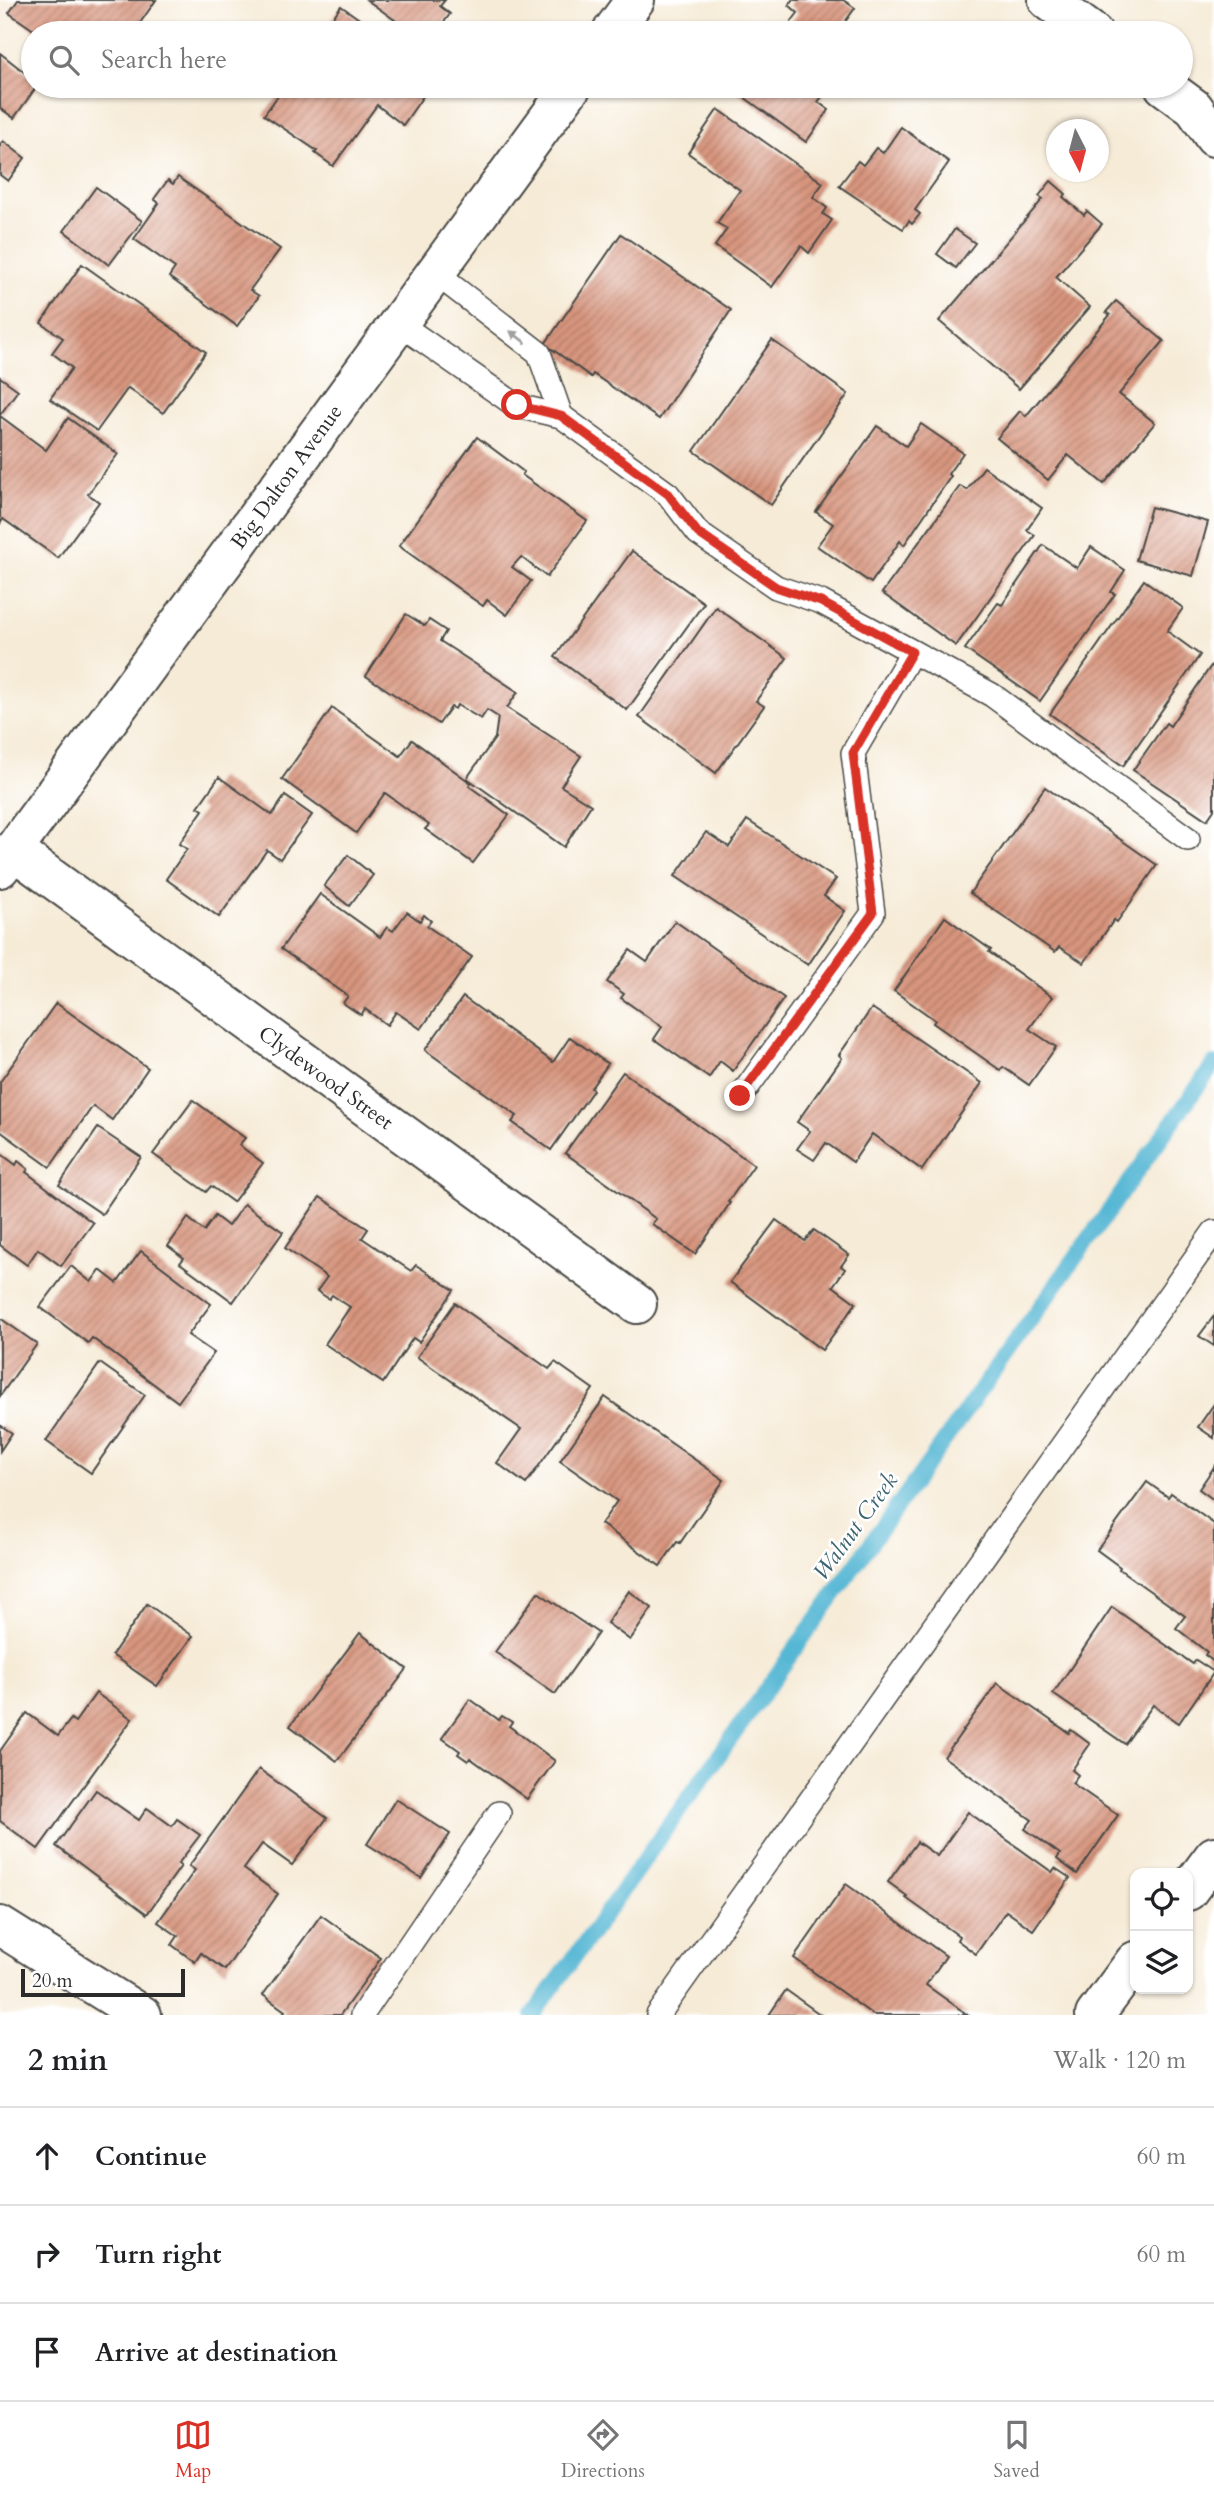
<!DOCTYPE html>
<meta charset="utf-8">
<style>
body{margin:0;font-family:Cardo,serif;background:#f6f6f6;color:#202124}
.controls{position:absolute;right:21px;bottom:21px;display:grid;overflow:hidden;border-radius:14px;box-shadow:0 2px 5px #0004}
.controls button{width:63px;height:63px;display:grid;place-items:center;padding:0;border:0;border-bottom:2px solid #e0e0e0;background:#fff;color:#202124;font:35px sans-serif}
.compass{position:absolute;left:1046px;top:119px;width:63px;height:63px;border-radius:50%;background:#fff;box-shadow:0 2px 5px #0004;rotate:174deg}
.scale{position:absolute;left:21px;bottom:18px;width:164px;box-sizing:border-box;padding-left:7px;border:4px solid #2b2b2b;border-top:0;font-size:19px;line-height:24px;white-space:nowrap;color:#2b2b2b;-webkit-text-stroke:5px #fff;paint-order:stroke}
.stop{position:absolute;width:21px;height:21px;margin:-16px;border:5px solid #d93025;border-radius:50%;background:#fff}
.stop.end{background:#d93025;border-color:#fff;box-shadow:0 2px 7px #0008}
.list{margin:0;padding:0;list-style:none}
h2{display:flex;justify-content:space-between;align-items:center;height:91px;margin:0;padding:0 28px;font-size:30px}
h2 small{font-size:23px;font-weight:400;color:#757577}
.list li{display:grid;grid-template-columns:46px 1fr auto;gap:21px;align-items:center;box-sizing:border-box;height:98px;padding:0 28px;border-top:2px solid #e0e0e0}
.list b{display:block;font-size:26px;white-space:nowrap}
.list em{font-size:23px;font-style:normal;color:#757577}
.icon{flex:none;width:38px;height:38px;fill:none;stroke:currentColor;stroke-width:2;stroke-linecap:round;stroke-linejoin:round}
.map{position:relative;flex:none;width:1214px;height:2015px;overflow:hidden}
.search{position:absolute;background:#fff;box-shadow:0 2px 5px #0004;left:21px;right:21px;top:21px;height:77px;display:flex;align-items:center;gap:18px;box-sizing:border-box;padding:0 24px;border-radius:38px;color:#757577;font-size:26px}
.sheet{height:385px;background:#fff}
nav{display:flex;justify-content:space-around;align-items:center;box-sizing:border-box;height:98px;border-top:2px solid #e0e0e0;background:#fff;font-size:19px;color:#757577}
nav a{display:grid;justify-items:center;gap:4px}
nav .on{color:#d93025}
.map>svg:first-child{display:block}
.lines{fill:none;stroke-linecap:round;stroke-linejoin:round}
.stream{stroke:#56b7d4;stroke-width:16}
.building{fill:url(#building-hatch)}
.service-casing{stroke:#494845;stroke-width:26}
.minor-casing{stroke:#494845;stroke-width:42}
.service{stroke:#fff;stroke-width:23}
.minor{stroke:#fff;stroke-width:38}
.oneway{fill:#a0a0a0}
.route{stroke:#d93025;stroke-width:9}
.labels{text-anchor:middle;stroke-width:5;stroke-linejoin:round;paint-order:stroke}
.street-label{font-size:21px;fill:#2b2b2b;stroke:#fff}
.water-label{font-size:23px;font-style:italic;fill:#3c636f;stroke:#fff}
</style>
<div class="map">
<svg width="1214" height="2015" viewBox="0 0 1214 2015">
<defs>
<pattern id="building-hatch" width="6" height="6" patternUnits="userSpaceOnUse" patternTransform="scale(1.75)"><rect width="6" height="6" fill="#d8957e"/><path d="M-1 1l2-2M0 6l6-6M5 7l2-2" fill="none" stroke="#af7a67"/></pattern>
</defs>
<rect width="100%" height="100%" fill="#fff"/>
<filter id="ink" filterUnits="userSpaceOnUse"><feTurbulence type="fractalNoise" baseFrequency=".0143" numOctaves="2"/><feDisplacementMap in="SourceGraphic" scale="14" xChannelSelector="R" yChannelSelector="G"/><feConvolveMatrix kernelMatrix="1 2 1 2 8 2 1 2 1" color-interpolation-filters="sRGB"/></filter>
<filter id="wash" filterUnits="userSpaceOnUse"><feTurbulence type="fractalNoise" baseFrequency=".00686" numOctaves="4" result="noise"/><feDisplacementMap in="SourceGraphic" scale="28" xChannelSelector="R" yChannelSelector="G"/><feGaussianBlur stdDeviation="1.57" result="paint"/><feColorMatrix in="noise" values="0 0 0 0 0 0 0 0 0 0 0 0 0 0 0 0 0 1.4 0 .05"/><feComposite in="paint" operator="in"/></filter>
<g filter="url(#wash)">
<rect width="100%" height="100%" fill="#f6ebd7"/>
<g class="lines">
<path class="stream" d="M533,2015L1214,1064"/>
</g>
<g id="blocks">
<g class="building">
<path d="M18,0H156L133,33H38L9,13Z"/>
<path d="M367,0H445L440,6L450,14L436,33H413Z"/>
<path d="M792,0H843L855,8L837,33H779L782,28L785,30L798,13L789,5Z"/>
<path d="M341,6L379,33H322Z"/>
<path d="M0,53L33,79V86H37L14,118L0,108Z"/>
<path d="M285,86H430L403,125L377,105L333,166L315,153L317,151L264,115Z"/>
<path d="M738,86H830L818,102L829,110L806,142L737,92L741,87Z"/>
<path d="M718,109L823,183L813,197L827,208L823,214L832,220L809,253L801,246L772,287L715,246L727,229L717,223L740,190L688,153Z"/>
<path d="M901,127L949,162L915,210L920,214L912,224L909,221L903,229L839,186L858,161L863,165L876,148L883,153Z"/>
<path d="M3,141L25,158L8,181L0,175V145Z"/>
<path d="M178,177L280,249L250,290L259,296L237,326L169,277L175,268L134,239L159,203L154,199L168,180L173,184Z"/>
<path d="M1051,181L1066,194L1063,197L1084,215L1087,211L1102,224L1056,277L1090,307L1019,389L939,321L1043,199L1039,196Z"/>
<path d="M96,187L142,221L109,265L64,231Z"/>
<path d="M955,229L975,243L956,268L937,254Z"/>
<path d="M621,234L731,310L659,419L593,374L591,377L545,344Z"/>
<path d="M82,264L206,352L163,413L128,388L97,431L50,399L72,368L52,353L63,338L41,323Z"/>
<path d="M1116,301L1164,341L1119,394L1155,423L1104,484L1068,455L1048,480L997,438L1020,411L1026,416L1110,315L1106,312Z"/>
<path d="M772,340L848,394L771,505L694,451Z"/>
<path d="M0,377L18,390L0,415Z"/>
<path d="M0,416L46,450L68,418L118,454L88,494L99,502L58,558L3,519L0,524Z"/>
<path d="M921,424L963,453L948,474L951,476L904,545L900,541L871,583L817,546L833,524L816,512L877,426L906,446Z"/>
<path d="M477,437L524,472L522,475L587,521L547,577L521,557L512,567L531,581L507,615L487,600L483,606L399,546Z"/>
<path d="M984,467L1042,508L1027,530L1035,535L956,646L882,593L960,486L967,490Z"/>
<path d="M1151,507L1208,522L1193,576L1136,560Z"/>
<path d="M1043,545L1077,568L1091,547L1125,570L1111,592L1115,594L1040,701L965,649L998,603L1002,605Z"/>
<path d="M632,551L704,603L627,710L555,657Z"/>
<path d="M1144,580L1183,608L1167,631L1200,655L1123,766L1050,714Z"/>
<path d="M716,607L787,658L756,701L764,706L716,773L639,717Z"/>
<path d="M406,614L425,626L429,620L446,631L440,641L518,692L507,708L581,756L561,786L591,805L564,847L467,778L495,738L498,717L487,710L481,719L457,705L455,709L451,707L439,724L366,676Z"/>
<path d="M1211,666L1214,668V810L1207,820L1133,770L1166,723L1170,726Z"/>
<path d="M332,708L400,756L412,740L471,783L469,786L509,815L473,863L425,829L429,825L385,793L356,833L282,779Z"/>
<path d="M219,777L272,815L285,796L312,815L280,859L267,850L219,917L166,879L187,849L179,844L203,810L198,807Z"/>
<path d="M1045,787L1157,865L1117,922L1114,920L1084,963L1059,947L1055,952L970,893Z"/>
<path d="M747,820L836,879L824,896L845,911L808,965L675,876L706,832L729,847Z"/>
<path d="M348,855L373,875L349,906L324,886Z"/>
<path d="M320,894L380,937L387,927L393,931L407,912L420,921L424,915L431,921L427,926L472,957L421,1029L396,1012L387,1025L365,1009L361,1015L343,1003L348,996L281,949Z"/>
<path d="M945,917L991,950L989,952L1052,997L1029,1029L1056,1047L1029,1085L1003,1067L1000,1070L933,1023L935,1020L894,991Z"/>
<path d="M675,921L784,998L733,1071L720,1061L709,1078L654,1039L662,1027L621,998L624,994L607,982L630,950L647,962Z"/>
<path d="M463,997L553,1062L570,1037L608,1064L591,1088L593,1090L551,1150L512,1122L517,1116L425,1050Z"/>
<path d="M56,1003L148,1068L112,1120L93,1106L50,1167L0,1131V1082Z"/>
<path d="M872,1008L982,1083L922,1170L872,1134L853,1162L826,1143L814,1160L797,1149L810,1131L797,1122L842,1058L839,1055Z"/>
<path d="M623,1072L754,1165L728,1202L730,1203L695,1254L652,1224L656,1219L565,1153Z"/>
<path d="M193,1100L245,1138L239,1145L263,1163L233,1202L211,1186L206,1192L153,1154Z"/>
<path d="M98,1128L141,1157L102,1214L59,1185Z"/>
<path d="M0,1153L16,1165L18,1161L28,1169L26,1172L93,1223L61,1266L38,1249L27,1265L0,1245Z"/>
<path d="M320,1197L368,1229L362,1238L411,1271L416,1265L454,1290L419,1342L413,1338L383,1383L325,1344L350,1307L332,1295L329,1299L317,1291L327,1277L285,1248Z"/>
<path d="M244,1204L283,1232L233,1302L180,1263L184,1258L168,1246L188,1218L204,1231L215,1216L228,1226Z"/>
<path d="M776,1220L805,1241L814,1230L849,1255L841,1266L845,1269L833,1286L856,1303L822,1350L730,1282Z"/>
<path d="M141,1251L211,1304L188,1335L214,1353L178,1402L92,1338L88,1343L40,1307L71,1266L91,1282L100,1270L117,1283Z"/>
<path d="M455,1303L549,1369L555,1362L593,1389L526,1484L497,1463L521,1429L417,1357Z"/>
<path d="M1214,1316V1346L1199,1336Z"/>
<path d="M0,1318L37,1344L0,1396Z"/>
<path d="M100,1363L145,1395L91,1473L46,1441Z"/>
<path d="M605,1397L724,1480L680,1543L677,1542L660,1566L601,1524L617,1501L560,1461Z"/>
<path d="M1214,1404V1438L1198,1427Z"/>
<path d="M0,1425L12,1433L0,1451Z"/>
<path d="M1214,1467V1500L1199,1489Z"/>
<path d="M1147,1482L1168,1497L1171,1493L1214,1524V1662L1205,1655L1207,1652L1176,1628L1185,1616L1119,1569L1120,1567L1097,1550Z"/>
<path d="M629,1591L652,1608L630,1640L607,1623Z"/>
<path d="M538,1592L598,1633L555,1694L495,1652Z"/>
<path d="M147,1604L193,1636L157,1686L112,1655Z"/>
<path d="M1112,1607L1193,1664L1196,1660L1214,1672L1179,1723L1153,1705L1125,1744L1053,1694Z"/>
<path d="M360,1633L407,1669L337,1761L290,1726Z"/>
<path d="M997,1683L1069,1733L1071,1730L1090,1744L1072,1770L1078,1775L1072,1783L1118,1815L1077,1874L1057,1859L1060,1854L1025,1829L1032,1820L944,1757Z"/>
<path d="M96,1693L132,1719L38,1849L0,1821V1751L27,1713L58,1736L71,1719L75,1722Z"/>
<path d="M470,1699L499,1720L502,1716L512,1722L509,1726L555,1761L527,1799L470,1758L468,1761L458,1754L460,1751L442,1738Z"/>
<path d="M259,1769L327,1818L292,1865L262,1844L244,1869L278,1894L225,1970L201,1953L195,1962L172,1945L178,1936L158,1922L195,1870L189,1866Z"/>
<path d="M96,1790L139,1820L147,1808L172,1826L177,1819L200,1835L178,1864L181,1866L147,1914L56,1846Z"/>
<path d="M396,1799L450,1834L421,1878L367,1844Z"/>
<path d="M968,1812L1052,1872L1055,1868L1070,1878L1033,1930L1006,1911L976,1954L957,1940L959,1936L906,1898L907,1896L888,1882L917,1842L937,1856Z"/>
<path d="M846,1884L946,1956L926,1985L968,2015H873L794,1958Z"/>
<path d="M321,1915L381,1958L340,2015H282L285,2011L263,1995Z"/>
<path d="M786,1990L821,2015H769Z"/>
</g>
</g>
</g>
<g filter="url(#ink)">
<use href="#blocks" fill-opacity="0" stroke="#494845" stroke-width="2"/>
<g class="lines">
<defs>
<g id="service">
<path d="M435,273L539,353L561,416"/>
<path d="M398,323L517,406L561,416L668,494L698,533L776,587L821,602L992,695L1188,839"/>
<path d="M741,1096L873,913L853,753L912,652"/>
<path d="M362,2015L499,1813"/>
<path d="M658,2015L1214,1232"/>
</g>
<g id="minor">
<path d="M1048,0L1093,33"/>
<path d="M611,33L635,0"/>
<path d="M1164,86L1194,108L1214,137"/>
<path id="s1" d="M13,850L637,1304"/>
<path id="s2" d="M0,868L572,86"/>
<path d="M1188,1891L1214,1856"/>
<path d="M0,1926L142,2015"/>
<path d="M1095,2015L1135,1961"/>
</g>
</defs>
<use href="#service" class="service-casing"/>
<use href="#minor" class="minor-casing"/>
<use href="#service" class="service"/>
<use href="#minor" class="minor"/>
</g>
<defs><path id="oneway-solid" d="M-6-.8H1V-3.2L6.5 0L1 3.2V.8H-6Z" transform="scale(1.75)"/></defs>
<use class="oneway" href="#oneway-solid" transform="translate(518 337) rotate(-143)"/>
</g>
<g class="lines" filter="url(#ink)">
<path class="route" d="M517,405L561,416L668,494L698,533L776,587L821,602L912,652L853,753L873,913L740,1096"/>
</g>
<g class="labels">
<g class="street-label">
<text dy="7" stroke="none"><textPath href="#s2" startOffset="485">Big Dalton Avenue</textPath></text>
<text dy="7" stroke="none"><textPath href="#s1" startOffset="387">Clydewood Street</textPath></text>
</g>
<g class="water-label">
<text transform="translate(855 1526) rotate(-54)" y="8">Walnut Creek</text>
</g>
</g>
</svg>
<div class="controls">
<button><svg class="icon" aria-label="locate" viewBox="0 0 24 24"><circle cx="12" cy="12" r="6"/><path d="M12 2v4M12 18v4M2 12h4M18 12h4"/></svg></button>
<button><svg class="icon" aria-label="layers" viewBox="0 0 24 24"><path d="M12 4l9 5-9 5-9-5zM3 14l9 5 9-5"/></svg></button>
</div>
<svg class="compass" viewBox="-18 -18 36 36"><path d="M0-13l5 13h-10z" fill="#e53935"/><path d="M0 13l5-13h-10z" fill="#757577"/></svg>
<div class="scale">20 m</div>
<div class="stop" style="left:517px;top:405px"></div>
<div class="stop end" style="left:740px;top:1096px"></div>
<div class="search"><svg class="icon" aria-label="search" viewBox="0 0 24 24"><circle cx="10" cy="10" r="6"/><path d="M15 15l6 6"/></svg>Search here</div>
</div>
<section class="sheet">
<h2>2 min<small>Walk · 120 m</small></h2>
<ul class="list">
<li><svg class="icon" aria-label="ahead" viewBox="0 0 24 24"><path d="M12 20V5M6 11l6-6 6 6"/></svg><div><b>Continue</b></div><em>60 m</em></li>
<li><svg class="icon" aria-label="right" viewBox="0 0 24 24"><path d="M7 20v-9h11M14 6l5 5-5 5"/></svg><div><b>Turn right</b></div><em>60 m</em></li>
<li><svg class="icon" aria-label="arrive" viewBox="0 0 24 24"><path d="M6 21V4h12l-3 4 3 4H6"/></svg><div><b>Arrive at destination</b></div></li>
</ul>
</section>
<nav>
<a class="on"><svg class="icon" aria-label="map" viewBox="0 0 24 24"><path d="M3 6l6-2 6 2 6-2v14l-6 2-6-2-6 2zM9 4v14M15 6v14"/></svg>Map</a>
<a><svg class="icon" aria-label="directions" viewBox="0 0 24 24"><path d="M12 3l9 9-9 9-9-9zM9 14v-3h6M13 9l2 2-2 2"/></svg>Directions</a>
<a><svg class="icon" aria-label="saved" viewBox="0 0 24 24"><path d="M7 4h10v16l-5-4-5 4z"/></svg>Saved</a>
</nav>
